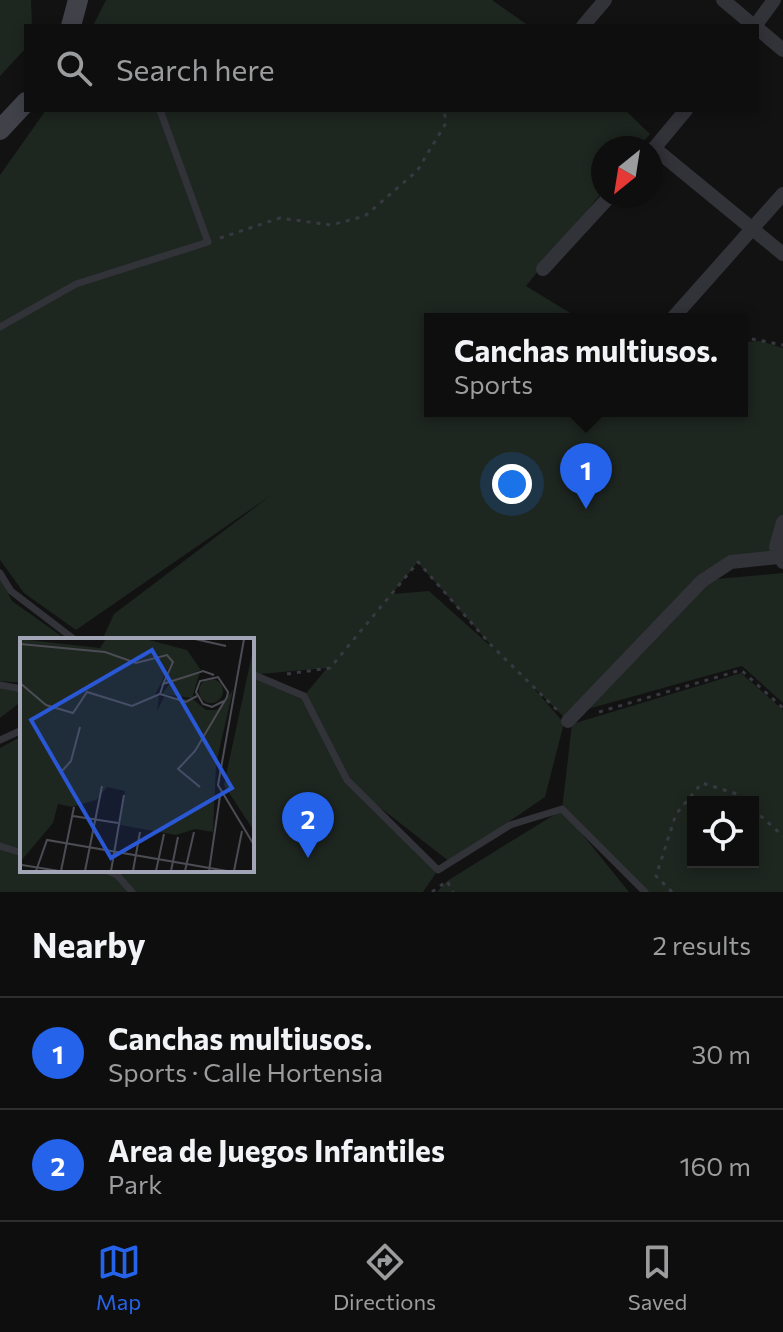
<!DOCTYPE html>
<meta charset="utf-8">
<style>
body{margin:0;font-family:Commissioner,sans-serif;background:#171717;color:#f1f3f6}
.controls{position:absolute;right:24px;bottom:24px;display:grid;overflow:hidden;border-radius:0px;box-shadow:0 4px 12px #0003}
.controls button{width:72px;height:72px;display:grid;place-items:center;padding:0;border:0;border-bottom:2px solid #2e2e2e;background:#0e0e0e;color:#f1f3f6;font:40px sans-serif}
.compass{position:absolute;left:591px;top:136px;width:72px;height:72px;border-radius:50%;background:#0e0e0e;box-shadow:0 4px 12px #0003;rotate:210deg}
.you{position:absolute;left:512px;top:484px;width:28px;height:28px;margin:-20px;border:6px solid #fff;border-radius:50%;background:#1a73e8;box-shadow:0 0 0 12px #1a73e833}
.badge{display:grid;place-items:center;width:52px;height:52px;border-radius:50%;background:#2563eb;color:#fff;font-size:26px;font-weight:700}
.pin{position:absolute;translate:-50% -66px;filter:drop-shadow(0 2px 4px #0008)}
.pin::after{content:'';position:absolute;top:42px;width:28px;height:24px;background:inherit;clip-path:polygon(0 0,100% 0,50% 100%)}
.popup{position:absolute;left:424px;top:313px;width:324px;height:104px;box-sizing:border-box;display:grid;place-content:center;border-radius:0px;background:#0e0e0e;filter:drop-shadow(0 2px 6px #0005);font-size:26px;white-space:nowrap;color:#9b9c9e}
.popup b{font-size:30px;color:#f1f3f6}
.popup::after{content:'';position:absolute;left:50%;top:100%;margin-left:-16px;border:16px solid transparent;border-top-color:#0e0e0e}
.list{margin:0;padding:0;list-style:none}
h2{display:flex;justify-content:space-between;align-items:center;height:104px;margin:0;padding:0 32px;font-size:34px}
h2 small{font-size:26px;font-weight:400;color:#9b9c9e}
.list li{display:grid;grid-template-columns:52px 1fr auto;gap:24px;align-items:center;box-sizing:border-box;height:112px;padding:0 32px;border-top:2px solid #2e2e2e}
.list b{display:block;font-size:30px;white-space:nowrap}
.list p{margin:0;font-size:26px;white-space:nowrap;color:#9b9c9e}
.list em{font-size:26px;font-style:normal;color:#9b9c9e}
.icon{flex:none;width:44px;height:44px;fill:none;stroke:currentColor;stroke-width:2;stroke-linecap:round;stroke-linejoin:round}
.map{position:relative;flex:none;width:783px;height:892px;overflow:hidden}
.search{position:absolute;background:#0e0e0e;box-shadow:0 4px 12px #0003;left:24px;right:24px;top:24px;height:88px;display:flex;align-items:center;gap:20px;box-sizing:border-box;padding:0 28px;border-radius:0px;color:#9b9c9e;font-size:30px}
.sheet{height:328px;background:#0e0e0e}
nav{display:flex;justify-content:space-around;align-items:center;box-sizing:border-box;height:112px;border-top:2px solid #2e2e2e;background:#0e0e0e;font-size:22px;color:#9b9c9e}
nav a{display:grid;justify-items:center;gap:4px}
nav .on{color:#2563eb}
.map>svg:first-child{display:block}
.green{fill:#1e2620;fill-rule:evenodd}
.lines{fill:none;stroke-linecap:round;stroke-linejoin:round}
.path{stroke:#383940;stroke-width:3;stroke-dasharray:4 6;stroke-linecap:butt}
.lane{stroke:#323239;stroke-width:7}
.street{stroke:#323239;stroke-width:14}
.secondary{stroke:#404149;stroke-width:20}
.inset-road{fill:none;stroke:#4c4d54;stroke-width:2}
.view{fill:#2a57d4;fill-opacity:0.15;stroke:#2a57d4;stroke-width:4}
.inset-edge{fill:none;stroke:#a2a5b5;stroke-width:4}
</style>
<div class="map">
<svg width="783" height="892" viewBox="0 0 783 892">
<rect width="100%" height="100%" fill="#121213"/>
<g class="green">
<path d="M0,0H31L32,26H26V48L0,76Z"/>
<path d="M106,0H492L529,26H93Z"/>
<path d="M46,110H625L650,134L638,148H603V191L526,286L580,319H430V411H742V342L760,341L783,348V528L779,557L731,562L705,580L783,573V703L742,666L584,710L568,721L531,685L564,723L545,797L450,862L360,792L438,870L423,892H0V748L22,736V870H252V640H102L114,614L270,496L76,630L24,593L0,560V175ZM417,563H418L496,651L429,591L392,594ZM327,668L304,696L260,674Z"/>
<path d="M0,577L12,601L67,640H22V683L0,681Z"/>
<path d="M741,673L783,710V892H643L570,819L629,892H437L447,881L562,810L572,724ZM693,802H753V862H693Z"/>
<path d="M0,688L22,692V701L0,718Z"/>
</g>
<g class="lines">
<g class="path">
<path d="M220,238L280,218L331,225L365,216L417,171L446,123L444,110"/>
<path d="M742,337L783,345"/>
<path d="M287,674L330,668L418,562L492,646L557,710"/>
<path d="M599,712L741,670L783,708"/>
<path d="M753,809L783,836"/>
<path d="M432,892L447,881L453,892"/>
<path d="M672,892L656,876L676,814L702,783L737,794L745,802"/>
</g>
<g class="lane">
<path d="M0,327L76,284L208,242L160,110"/>
<path d="M0,573L11,591L75,640"/>
<path d="M252,674L304,696L347,780L438,870L510,825L562,809L645,892"/>
<path d="M0,685L22,689"/>
<path d="M0,740L22,730"/>
<path d="M0,846L22,853"/>
<path d="M106,870L117,875L132,892"/>
</g>
<g class="street">
<path d="M723,0L754,26"/>
<path d="M583,26L605,0"/>
<path d="M755,26L774,0"/>
<path d="M757,28L783,50"/>
<path d="M654,148L783,254"/>
<path d="M651,152L686,110"/>
<path d="M543,269L610,196"/>
<path d="M672,319L783,194"/>
<path d="M783,522L776,547L783,562"/>
<path d="M568,721L702,581L731,562L779,557"/>
</g>
<g class="secondary">
<path d="M71,26L78,0"/>
<path d="M0,130L26,102"/>
</g>
</g>
<g transform="translate(20 638)">
<rect width="234" height="234" fill="#121213"/>
<path d="M0,1L80,10L86,1H125L167,12L181,32L145,45L151,25L135,57L139,59L137,73L144,59L174,62L186,72H197L213,52L196,126L193,194L175,191L156,197L100,187L105,153L87,149L76,162L52,169L38,166L33,185L0,224ZM234,7V193L204,147ZM180,34L172,60L142,56L150,45ZM179 53a12 12 0 1 1 24 0a12 12 0 1 1-24 0Z" fill="#1e2620"/>
<path class="inset-road" d="M175,1L206,8M224,1L198,147L234,207M0,6L85,14L116,25L147,17L153,24L143,46L183,33L194,37M0,45L26,67L53,75L67,54L112,68L140,56L143,47M140,56L166,64L177,58M42,133L51,123L60,89M180,149L158,131L175,113L207,59L208,54L198,39L180,43L176,54L183,66L192,69L204,63M53,178L98,185M2,227L39,233M16,233L27,202L207,233M41,233L54,169M65,233L82,148M91,233L104,157M113,233L120,194M136,233L144,196M151,233L158,199M165,233L174,194M189,233L200,158M214,233L222,193"/>
<path class="view" d="M132,12L212,150L91,220L11,82Z"/>
<rect width="234" height="234" class="inset-edge"/>
</g>
</svg>
<div class="controls">
<button><svg class="icon" aria-label="locate" viewBox="0 0 24 24"><circle cx="12" cy="12" r="6"/><path d="M12 2v4M12 18v4M2 12h4M18 12h4"/></svg></button>
</div>
<svg class="compass" viewBox="-18 -18 36 36"><path d="M0-13l5 13h-10z" fill="#e53935"/><path d="M0 13l5-13h-10z" fill="#9b9c9e"/></svg>
<div class="you"></div>
<div class="pin badge" style="left:586px;top:509px">1</div>
<div class="popup"><b>Canchas multiusos.</b>Sports</div>
<div class="pin badge" style="left:308px;top:858px">2</div>
<div class="search"><svg class="icon" aria-label="search" viewBox="0 0 24 24"><circle cx="10" cy="10" r="6"/><path d="M15 15l6 6"/></svg>Search here</div>
</div>
<section class="sheet">
<h2>Nearby<small>2 results</small></h2>
<ul class="list">
<li><span class="badge">1</span><div><b>Canchas multiusos.</b><p>Sports · Calle Hortensia</p></div><em>30 m</em></li>
<li><span class="badge">2</span><div><b>Area de Juegos Infantiles</b><p>Park</p></div><em>160 m</em></li>
</ul>
</section>
<nav>
<a class="on"><svg class="icon" aria-label="map" viewBox="0 0 24 24"><path d="M3 6l6-2 6 2 6-2v14l-6 2-6-2-6 2zM9 4v14M15 6v14"/></svg>Map</a>
<a><svg class="icon" aria-label="directions" viewBox="0 0 24 24"><path d="M12 3l9 9-9 9-9-9zM9 14v-3h6M13 9l2 2-2 2"/></svg>Directions</a>
<a><svg class="icon" aria-label="saved" viewBox="0 0 24 24"><path d="M7 4h10v16l-5-4-5 4z"/></svg>Saved</a>
</nav>
